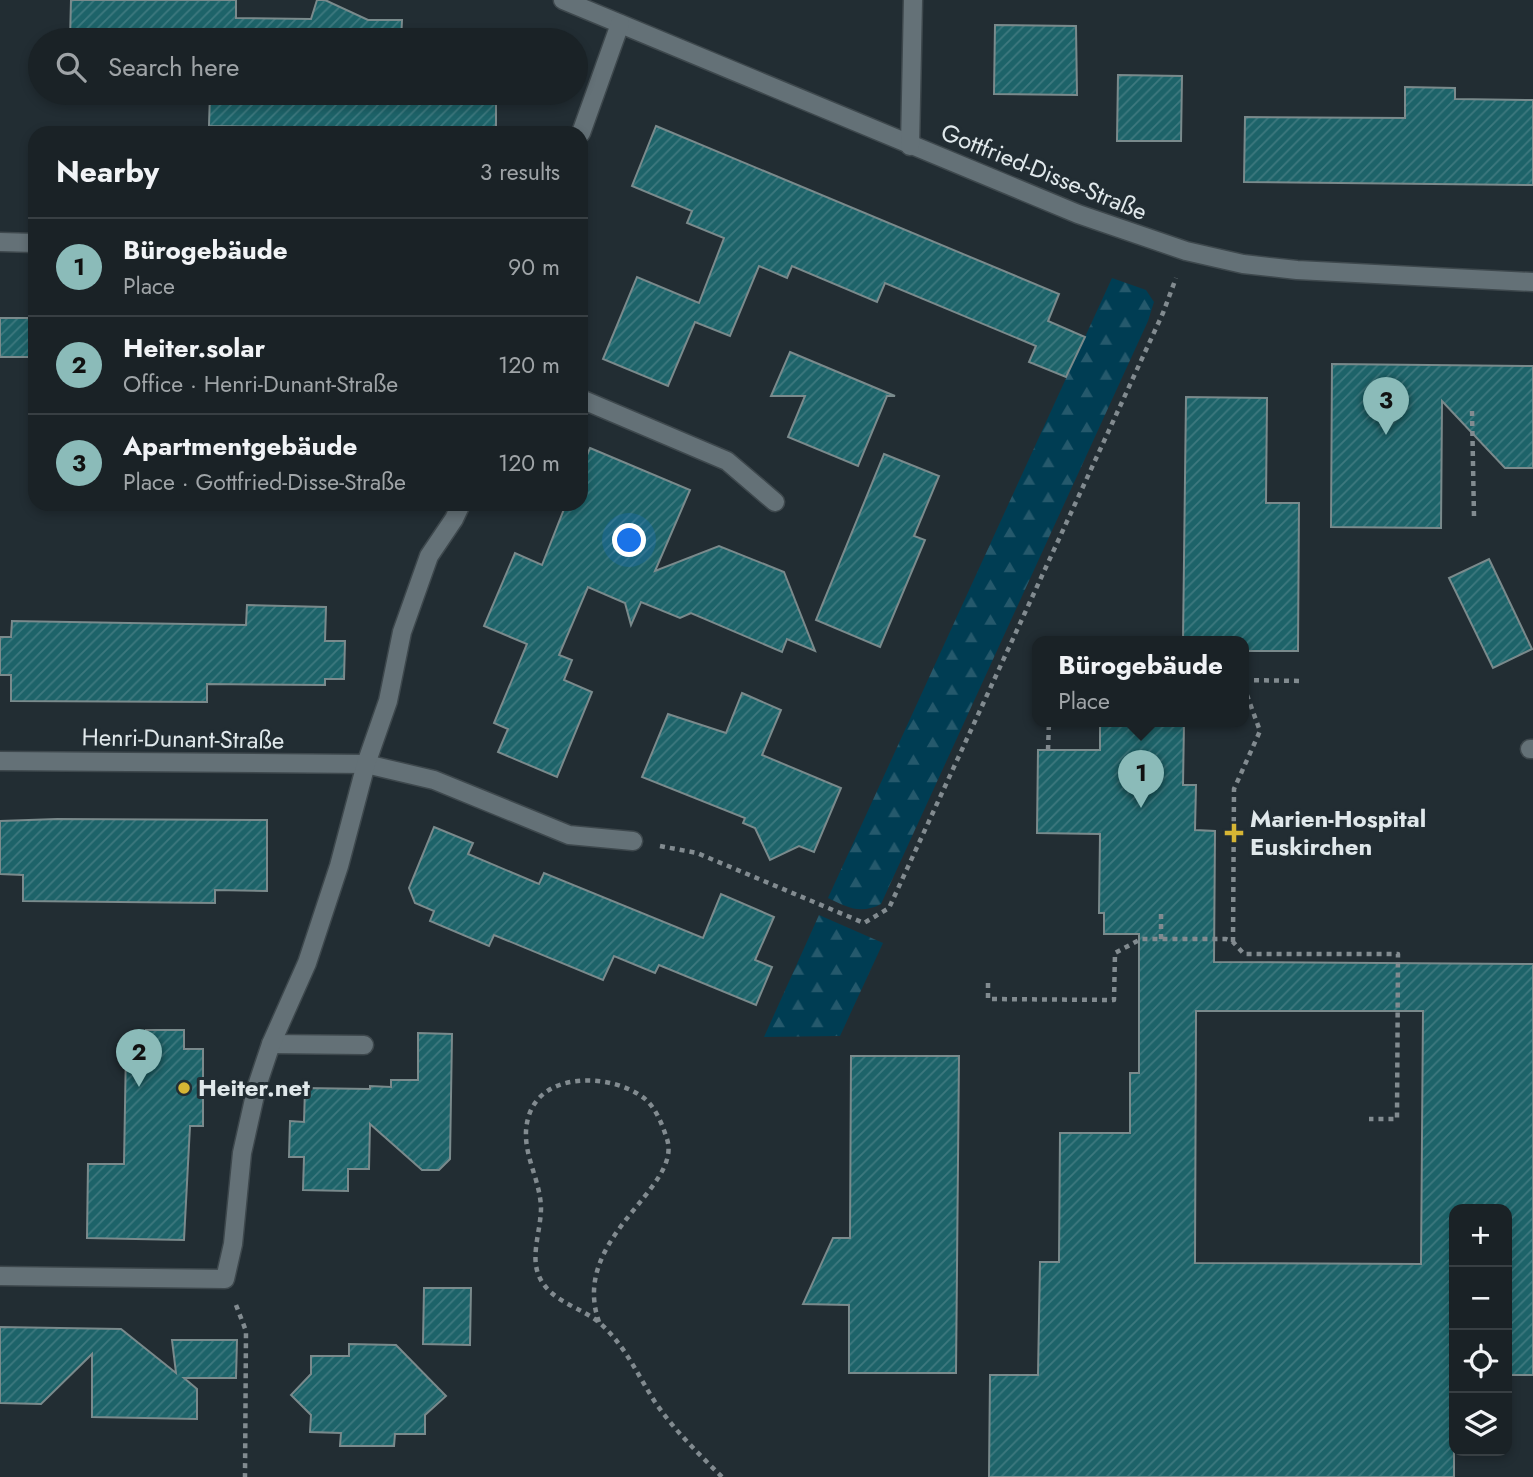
<!DOCTYPE html>
<meta charset="utf-8">
<style>
body{margin:0;font-family:Jost,sans-serif;background:#232a2e;color:#f1f3f6}
.controls{position:absolute;right:21px;bottom:21px;display:grid;overflow:hidden;border-radius:14px;box-shadow:0 4px 10px #0003}
.controls button{width:63px;height:63px;display:grid;place-items:center;padding:0;border:0;border-bottom:2px solid #383f43;background:#1a2226;color:#f1f3f6;font:35px sans-serif}
.you{position:absolute;left:630px;top:541px;width:24px;height:24px;margin:-18px;border:5px solid #fff;border-radius:50%;background:#1a73e8;box-shadow:0 0 0 10px #1a73e833}
.badge{display:grid;place-items:center;width:46px;height:46px;border-radius:50%;background:#8bbbb9;color:#111;font-size:23px;font-weight:700}
.pin{position:absolute;translate:-50% -58px;filter:drop-shadow(0 2px 4px #0008)}
.pin::after{content:'';position:absolute;top:37px;width:24px;height:21px;background:inherit;clip-path:polygon(0 0,100% 0,50% 100%)}
.popup{position:absolute;left:1032px;top:636px;width:217px;height:91px;box-sizing:border-box;display:grid;place-content:center;border-radius:14px;background:#1a2226;filter:drop-shadow(0 2px 5px #0005);font-size:23px;white-space:nowrap;color:#9fa4a7}
.popup b{font-size:26px;color:#f1f3f6}
.popup::after{content:'';position:absolute;left:50%;top:100%;margin-left:-14px;border:14px solid transparent;border-top-color:#1a2226}
.list{margin:0;padding:0;list-style:none}
h2{display:flex;justify-content:space-between;align-items:center;height:91px;margin:0;padding:0 28px;font-size:30px}
h2 small{font-size:23px;font-weight:400;color:#9fa4a7}
.list li{display:grid;grid-template-columns:46px 1fr auto;gap:21px;align-items:center;box-sizing:border-box;height:98px;padding:0 28px;border-top:2px solid #383f43}
.list b{display:block;font-size:26px;white-space:nowrap}
.list p{margin:0;font-size:23px;white-space:nowrap;color:#9fa4a7}
.list em{font-size:23px;font-style:normal;color:#9fa4a7}
.icon{flex:none;width:38px;height:38px;fill:none;stroke:currentColor;stroke-width:2;stroke-linecap:round;stroke-linejoin:round}
.map{position:relative;flex:none;width:1533px;height:1477px;overflow:hidden}
.search{position:absolute;background:#1a2226;box-shadow:0 4px 10px #0003;left:28px;top:28px;width:560px;height:77px;display:flex;align-items:center;gap:18px;box-sizing:border-box;padding:0 24px;border-radius:38px;color:#9fa4a7;font-size:26px}
.panel{position:absolute;background:#1a2226;box-shadow:0 4px 10px #0003;left:28px;top:126px;width:560px;height:385px;border-radius:21px}
.map>svg:first-child{display:block}
.forest{fill:url(#forest-firs)}
.building{fill:url(#building-hatch);stroke:#7a8a8c;stroke-width:2;fill-rule:evenodd}
.lines{fill:none;stroke-linecap:round;stroke-linejoin:round}
.minor-casing{stroke:#3e484d;stroke-width:21}
.path{stroke:#828b90;stroke-width:4.5;stroke-dasharray:5 5;stroke-linecap:butt}
.minor{stroke:#647177;stroke-width:18}
.poi-dot{fill:#d6b534;stroke:#222d33;stroke-width:2.5}
.labels{text-anchor:middle;stroke-width:6;stroke-linejoin:round;paint-order:stroke}
.street-label{font-size:24px;fill:#e0e8eb;stroke:#222d33}
.poi-label{font-size:24px;font-weight:bold;fill:#e0e8eb;stroke:#222d33;text-anchor:start}
</style>
<div class="map">
<svg width="1533" height="1477" viewBox="0 0 1533 1477">
<defs>
<pattern id="forest-firs" width="22" height="20" patternUnits="userSpaceOnUse" patternTransform="scale(1.75)"><rect width="22" height="20" fill="#003d53"/><path d="M5 1l3.5 6h-7zM16 11l3.5 6h-7z" fill="#25596c"/></pattern>
<pattern id="building-hatch" width="6" height="6" patternUnits="userSpaceOnUse" patternTransform="scale(1.75)"><rect width="6" height="6" fill="#1d6369"/><path d="M-1 1l2-2M0 6l6-6M5 7l2-2" fill="none" stroke="#3e797f"/></pattern>
</defs>
<rect width="100%" height="100%" fill="#222d33"/>
<g class="forest">
<path d="M1112,278L1146,290L1154,302L1148,321L881,904C860,915 847,907 828,898Z"/>
<path d="M819,915L883,943L840,1036L764,1037Z"/>
</g>
<g class="building">
<path d="M71,0H236V18L311,19L317,0H325L368,20H402L401,40H70Z"/>
<path d="M995,25L1076,26L1077,95L994,94Z"/>
<path d="M1118,75L1182,76L1181,141H1117Z"/>
<path d="M1405,87L1455,88V99L1533,100V185L1244,182L1245,117L1405,118Z"/>
<path d="M210,93H496V133H375V128H326L317,133H288L274,127L209,126Z"/>
<path d="M656,126L1059,294L1048,321L1085,337L1066,377L1029,362L1036,346L885,283L877,302L792,266L787,278L759,266L730,336L695,322L668,386L603,359L637,277L699,303L724,238L687,223L692,211L632,186Z"/>
<rect x="0" y="318" width="35" height="39"/>
<path d="M790,352L895,396H887L858,466L788,437L805,396H771Z"/>
<path d="M1332,364L1533,366V468H1505L1442,401L1441,528L1331,527Z"/>
<path d="M1186,397L1267,398L1266,503H1299L1298,651H1244V642H1183Z"/>
<path d="M590,448L690,490L655,571L719,546L784,572L815,651L787,639L782,652L691,613L680,618L641,602L631,625L625,603L588,587L559,655L572,660L564,680L592,692L557,777L498,752L508,729L494,723L527,644L484,626L515,553L542,565L566,504H581V469Z"/>
<path d="M884,454L939,476L914,536L925,540L880,647L816,620Z"/>
<path d="M1489,559L1532,649L1493,668L1449,578Z"/>
<path d="M247,605L326,607L325,641H345L344,679H325V685L207,684V702L11,701V675H0V637H11L12,621L246,625Z"/>
<path d="M742,693L781,710L762,755L841,788L814,852L799,846L770,860L755,828L743,823L745,818L642,777L668,714L726,733Z"/>
<path d="M1100,722H1184L1183,785H1196L1195,830L1215,831L1214,962L1533,964V1375H1507V1209H1454V1477H989L990,1375H1038L1040,1262H1059L1060,1133H1130V1073H1139V934H1104V913H1099L1100,834L1037,833L1038,750H1100ZM1196,1011H1423L1421,1264L1195,1263Z"/>
<path d="M57,819L267,820V891L215,890V903L23,901V875L0,874V821Z"/>
<path d="M434,827L473,843L468,854L539,884L544,873L703,938L721,894L774,917L755,960L772,967L756,1005L659,965L655,973L614,956L603,980L494,935L489,946L430,921L434,911L415,903L409,888Z"/>
<path d="M146,1030H184V1049H203V1126H190L184,1240L87,1238L88,1164H124L126,1048H146Z"/>
<path d="M418,1033L452,1034L450,1159L439,1170H422L370,1124L369,1169H348V1191L303,1190L304,1157H289L290,1121L304,1122L305,1088L370,1089V1086L391,1087V1080H418Z"/>
<path d="M851,1056H959L956,1373H849V1305L803,1304L833,1238H850Z"/>
<path d="M424,1288H471L470,1345L423,1344Z"/>
<path d="M0,1327L121,1329L176,1373L172,1340H237L236,1378H184L197,1389V1419L92,1417V1354L41,1404L0,1403Z"/>
<path d="M349,1344L396,1345L446,1396L425,1415V1434H395L394,1446H340L341,1433L310,1432L311,1415L291,1395L311,1374V1356H349Z"/>
</g>
<g class="lines">
<defs>
<g id="minor">
<path d="M563,0L1078,214L1186,251L1243,264L1297,270L1533,282"/>
<path d="M581,133L620,24"/>
<path d="M910,146L913,0"/>
<path d="M0,242L35,243"/>
<path d="M581,399L727,461L775,502"/>
<path d="M1530,749H1533"/>
<path d="M0,761L366,764L434,780L569,835L633,841"/>
<path d="M271,1044L364,1045"/>
<path d="M0,1276L225,1279L233,1244L242,1153L257,1086L271,1044L307,963L339,866L366,764L388,701L402,632L429,556L454,519L461,504"/>
</g>
</defs>
<use href="#minor" class="minor-casing"/>
<g class="path">
<path d="M1472,411L1474,517"/>
<path d="M1071,642L1145,639L1148,642"/>
<path d="M1244,680L1303,681"/>
<path d="M1048,750L1049,722"/>
<path d="M660,846L697,853L864,923L889,908L1163,313L1176,278"/>
<path d="M1161,914V939"/>
<path d="M1233,942L1234,789L1260,731L1244,687"/>
<path d="M988,983V999L1114,1000L1115,953L1141,939H1226L1233,942L1244,954H1398L1397,1119H1369"/>
<path d="M236,1305L246,1331L245,1477"/>
<path d="M599,1322C569,1237 683,1189 667,1139C662,1124 656,1108 644,1098C613,1074 544,1070 529,1115C518,1149 540,1175 541,1208C541,1230 530,1256 539,1276C550,1302 582,1307 601,1324C626,1347 637,1374 655,1402C674,1430 698,1453 722,1477"/>
</g>
<use href="#minor" class="minor"/>
</g>
<g class="poi-dot">
<path d="M1230.5 822.5h7v7h7v7h-7v7h-7v-7h-7v-7h7z"/>
<circle cx="184" cy="1088" r="7"/>
</g>
<g class="labels">
<g class="street-label">
<text transform="translate(1044 172) rotate(22)" y="8">Gottfried-Disse-Straße</text>
<text transform="translate(183 739) rotate(1)" y="8">Henri-Dunant-Straße</text>
</g>
<g class="poi-label">
<text x="1250" y="827">Marien-Hospital<tspan x="1250" dy="28">Euskirchen</tspan></text>
<text x="198" y="1096">Heiter.net</text>
</g>
</g>
</svg>
<div class="controls">
<button>+</button>
<button>−</button>
<button><svg class="icon" aria-label="locate" viewBox="0 0 24 24"><circle cx="12" cy="12" r="6"/><path d="M12 2v4M12 18v4M2 12h4M18 12h4"/></svg></button>
<button><svg class="icon" aria-label="layers" viewBox="0 0 24 24"><path d="M12 4l9 5-9 5-9-5zM3 14l9 5 9-5"/></svg></button>
</div>
<div class="you"></div>
<div class="pin badge" style="left:1141px;top:808px">1</div>
<div class="popup"><b>Bürogebäude</b>Place</div>
<div class="pin badge" style="left:139px;top:1087px">2</div>
<div class="pin badge" style="left:1386px;top:435px">3</div>
<div class="search"><svg class="icon" aria-label="search" viewBox="0 0 24 24"><circle cx="10" cy="10" r="6"/><path d="M15 15l6 6"/></svg>Search here</div>
<section class="panel">
<h2>Nearby<small>3 results</small></h2>
<ul class="list">
<li><span class="badge">1</span><div><b>Bürogebäude</b><p>Place</p></div><em>90 m</em></li>
<li><span class="badge">2</span><div><b>Heiter.solar</b><p>Office · Henri-Dunant-Straße</p></div><em>120 m</em></li>
<li><span class="badge">3</span><div><b>Apartmentgebäude</b><p>Place · Gottfried-Disse-Straße</p></div><em>120 m</em></li>
</ul>
</section>
</div>
